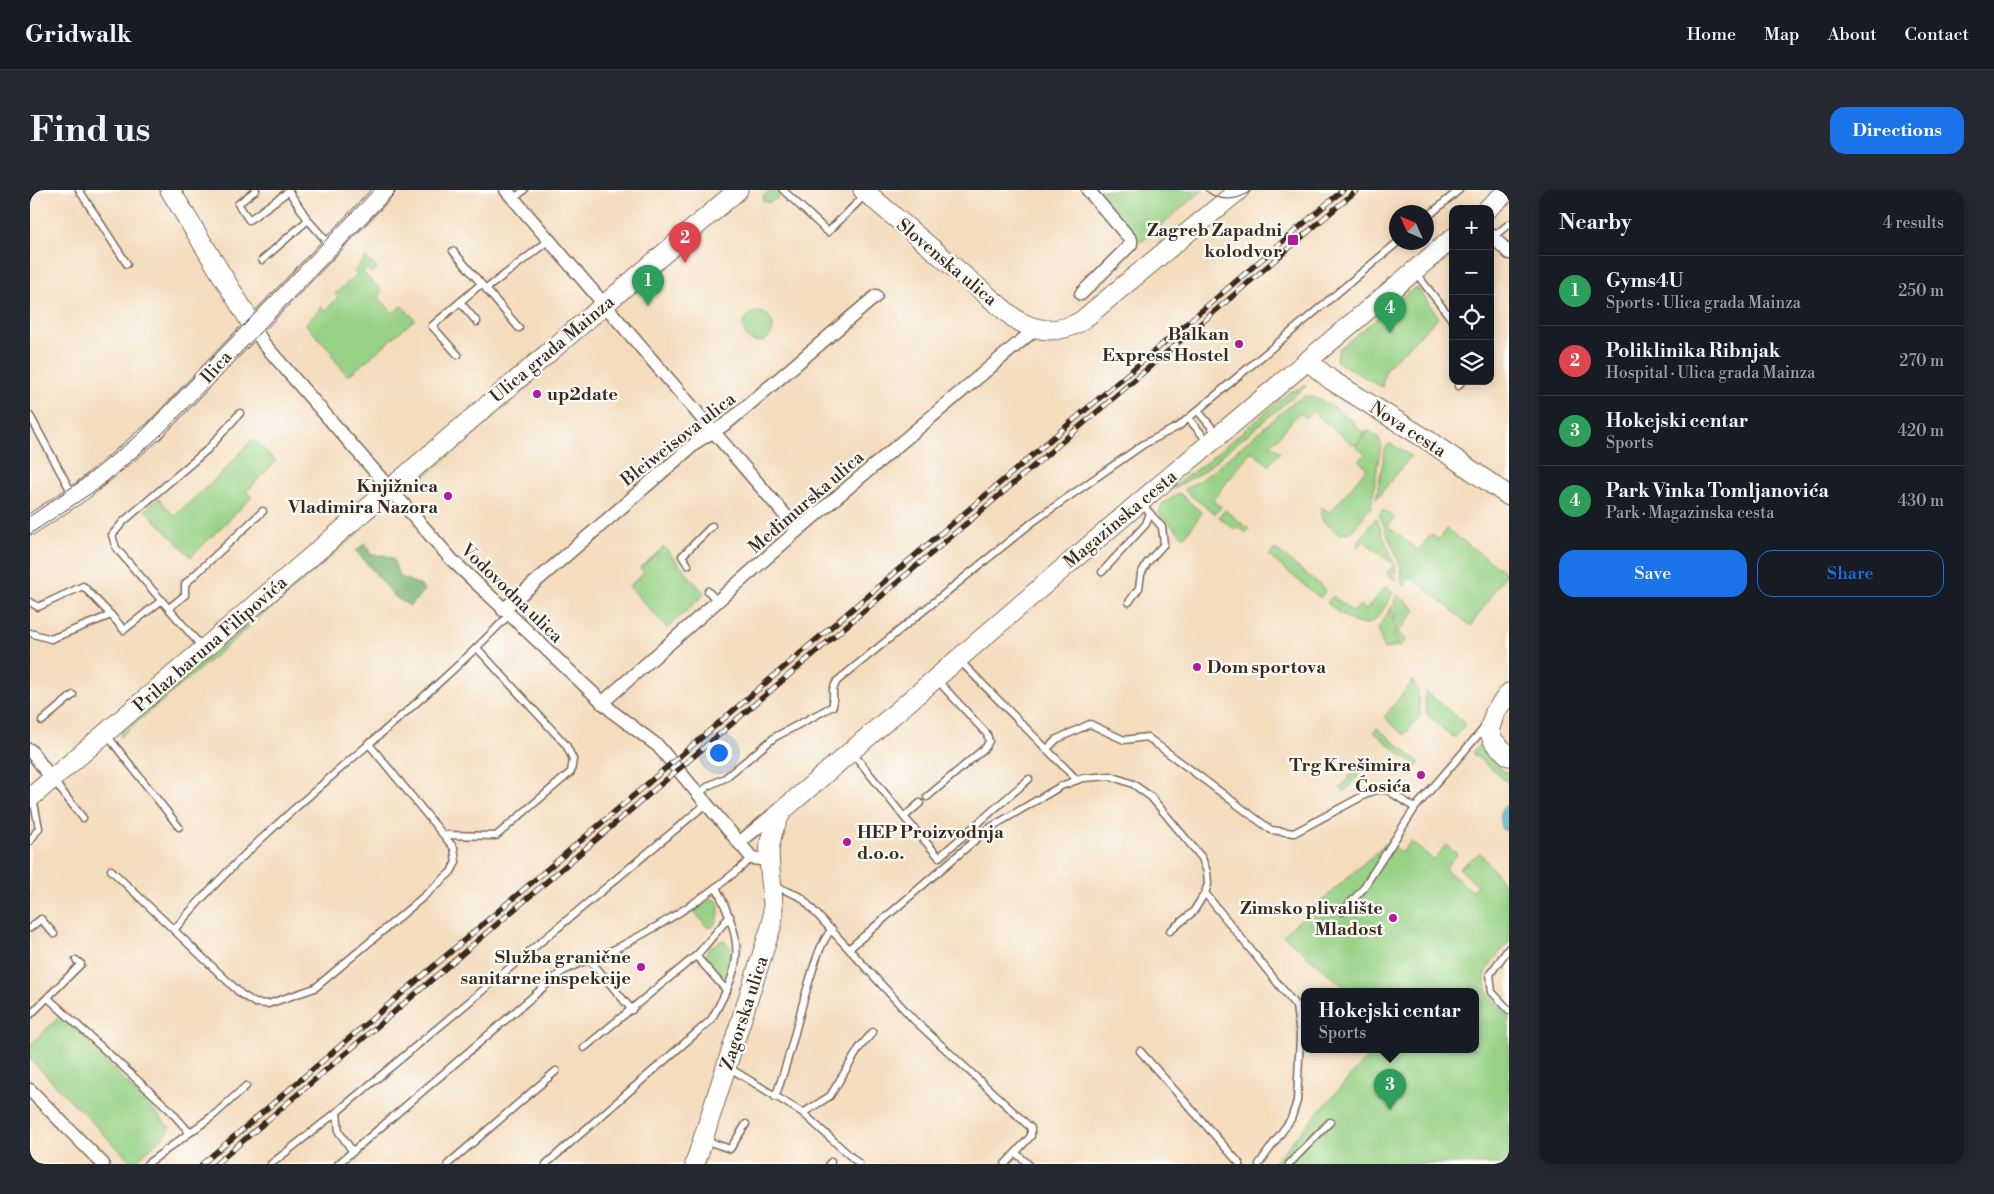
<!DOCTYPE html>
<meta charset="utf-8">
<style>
body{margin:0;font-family:"Libre Bodoni",serif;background:#242831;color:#f1f3f6}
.controls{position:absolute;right:15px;top:15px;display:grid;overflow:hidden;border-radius:10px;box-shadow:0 2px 12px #0003}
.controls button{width:45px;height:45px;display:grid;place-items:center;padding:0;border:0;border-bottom:1px solid #363941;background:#171b24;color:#f1f3f6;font:25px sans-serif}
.compass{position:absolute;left:1359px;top:15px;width:45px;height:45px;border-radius:50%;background:#171b24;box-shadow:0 2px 12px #0003;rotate:315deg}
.you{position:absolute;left:688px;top:562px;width:18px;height:18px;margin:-12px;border:4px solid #fff;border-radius:50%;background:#1a73e8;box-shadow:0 0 0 8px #1a73e833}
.badge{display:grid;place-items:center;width:32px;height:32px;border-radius:50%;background:#1a73e8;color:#fff;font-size:16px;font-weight:700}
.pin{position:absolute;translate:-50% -41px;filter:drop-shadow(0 1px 2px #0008)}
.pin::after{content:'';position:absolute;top:26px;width:18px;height:15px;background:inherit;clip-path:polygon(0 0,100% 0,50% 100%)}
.popup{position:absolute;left:1271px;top:798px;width:178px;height:65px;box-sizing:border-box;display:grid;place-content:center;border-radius:10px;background:#171b24;filter:drop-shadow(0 1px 4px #0005);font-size:16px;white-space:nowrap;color:#9ea1a6}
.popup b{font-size:19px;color:#f1f3f6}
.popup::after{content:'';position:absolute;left:50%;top:100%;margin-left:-10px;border:10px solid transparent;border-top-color:#171b24}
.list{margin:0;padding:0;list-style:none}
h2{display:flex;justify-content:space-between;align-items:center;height:65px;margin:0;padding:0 20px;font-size:21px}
h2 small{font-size:16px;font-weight:400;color:#9ea1a6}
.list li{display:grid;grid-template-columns:32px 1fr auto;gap:15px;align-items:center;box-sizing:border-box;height:70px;padding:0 20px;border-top:1px solid #363941}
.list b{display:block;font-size:19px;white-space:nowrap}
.list p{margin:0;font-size:16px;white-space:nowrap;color:#9ea1a6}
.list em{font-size:16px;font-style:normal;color:#9ea1a6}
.actions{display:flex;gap:10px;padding:15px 20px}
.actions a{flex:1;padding:11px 0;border:1px solid #1a73e8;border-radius:15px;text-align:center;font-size:18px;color:#1a73e8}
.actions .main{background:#1a73e8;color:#fff}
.icon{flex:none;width:28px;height:28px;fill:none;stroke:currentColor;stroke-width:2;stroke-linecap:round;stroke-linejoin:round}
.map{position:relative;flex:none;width:1479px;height:974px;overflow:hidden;border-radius:15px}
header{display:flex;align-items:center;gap:30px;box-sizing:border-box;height:70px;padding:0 25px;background:#171b24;border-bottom:1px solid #363941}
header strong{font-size:24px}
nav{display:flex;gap:28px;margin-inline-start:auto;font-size:18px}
.intro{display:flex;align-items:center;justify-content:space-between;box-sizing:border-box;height:120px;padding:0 30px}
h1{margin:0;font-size:35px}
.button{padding:12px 22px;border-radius:15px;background:#1a73e8;color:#fff;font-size:18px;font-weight:700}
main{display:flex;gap:30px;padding:0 30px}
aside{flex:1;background:#171b24;border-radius:15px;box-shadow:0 2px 12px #0003}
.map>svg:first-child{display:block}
.green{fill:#97d185;stroke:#697e52}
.forest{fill:#79b372;stroke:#5a6e48}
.water{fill:#50b8cd;stroke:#467176}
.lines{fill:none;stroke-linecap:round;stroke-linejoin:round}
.lane-casing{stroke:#7c6856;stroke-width:9}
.street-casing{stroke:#7c6856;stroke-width:15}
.secondary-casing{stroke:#7c6856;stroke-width:21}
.lane{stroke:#fff;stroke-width:6}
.street{stroke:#fff;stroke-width:12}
.secondary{stroke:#fff;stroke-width:19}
.tram{stroke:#3b2a1e;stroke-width:1}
.rail-casing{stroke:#3b2a1e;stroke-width:5.5}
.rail{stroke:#fdfcf7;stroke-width:4;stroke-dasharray:11;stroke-linecap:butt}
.poi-dot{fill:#b5179e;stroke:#fdfcf7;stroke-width:2}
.labels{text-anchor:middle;stroke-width:4.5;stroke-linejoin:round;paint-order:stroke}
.poi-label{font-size:18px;font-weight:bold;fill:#3b2a1e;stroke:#fdfcf7;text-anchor:end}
.street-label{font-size:18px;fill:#3b2a1e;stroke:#fdfcf7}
</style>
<header>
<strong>Gridwalk</strong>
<nav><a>Home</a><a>Map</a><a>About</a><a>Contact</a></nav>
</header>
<div class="intro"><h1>Find us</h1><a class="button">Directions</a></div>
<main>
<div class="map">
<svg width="1479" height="974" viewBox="0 0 1479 974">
<rect width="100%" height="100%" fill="#fdfcf7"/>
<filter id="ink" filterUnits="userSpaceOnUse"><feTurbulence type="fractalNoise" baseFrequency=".02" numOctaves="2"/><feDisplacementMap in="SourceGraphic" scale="10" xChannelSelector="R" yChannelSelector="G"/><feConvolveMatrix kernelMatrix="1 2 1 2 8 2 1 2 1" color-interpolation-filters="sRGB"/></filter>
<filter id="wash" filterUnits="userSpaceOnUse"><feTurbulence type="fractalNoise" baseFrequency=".0096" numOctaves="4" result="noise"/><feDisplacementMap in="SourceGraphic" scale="20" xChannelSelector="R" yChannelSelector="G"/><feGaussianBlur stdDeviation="1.12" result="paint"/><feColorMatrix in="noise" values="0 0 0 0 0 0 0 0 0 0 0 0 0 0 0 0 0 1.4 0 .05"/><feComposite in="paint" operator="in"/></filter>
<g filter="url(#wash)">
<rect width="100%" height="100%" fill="#f4dcbd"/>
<g class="green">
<path d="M743,0L750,2L748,8L738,13L733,11V6Z"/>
<path d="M1067,0H1173L1111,52Z"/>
<path d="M336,68L347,78L341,83L337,79L333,83L352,101L348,107L363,123L372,116L385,129L318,186L301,165L303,163L275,134L292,117L296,120L308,107L305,104L327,85L324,81Z"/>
<path d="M1384,98L1388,99L1409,127L1362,172L1355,181L1352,197L1306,171L1309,159Z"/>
<circle cx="728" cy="137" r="15"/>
<path d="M496,192L501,195L470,222L466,219Z"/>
<path d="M1276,196L1172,282L1127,308L1174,274L1260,202Z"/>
<path d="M1275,206C1292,206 1312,224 1326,233L1324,236L1334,242L1338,240L1325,256L1283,222L1276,228L1269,223L1241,255L1250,262L1239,275L1221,261L1183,310L1191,317L1185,324L1154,300L1179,284L1264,212Z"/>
<path d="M464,220L468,224L386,294L381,291Z"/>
<path d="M1339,241L1349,248L1351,254L1341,317L1321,342L1309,344L1293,331L1290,321L1292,317L1300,323L1337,278L1329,271L1335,264L1326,257Z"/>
<path d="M223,249L246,271L216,302L222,307L161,367L115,320L128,308L144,326L189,286Z"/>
<path d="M1361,254L1381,266L1346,309L1355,260L1358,255Z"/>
<path d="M1149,303L1172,323L1154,347L1129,323L1132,314Z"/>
<path d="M1195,320L1219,339L1216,343L1208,337L1205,340L1189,327Z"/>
<path d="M1353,320L1364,328L1358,337L1388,360L1401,345L1409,350L1417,339L1476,383L1441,436L1381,387L1374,396L1372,394L1371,377L1349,324Z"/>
<path d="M1346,328L1365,375L1366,391L1357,383L1364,375L1334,351L1327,358L1330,349Z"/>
<path d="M327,338L330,342L90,547L92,540Z"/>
<path d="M634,357L675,404L637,438L599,396L614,383L610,378Z"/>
<path d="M1245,359L1296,400L1290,408L1239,366Z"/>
<path d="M1356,396L1363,402C1342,445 1331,441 1297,413L1303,406L1323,422L1330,415L1336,420Z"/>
<path d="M1368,405L1386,420L1368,443L1376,449L1370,457H1367L1364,411Z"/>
<path d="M1362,416L1365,457L1354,459L1348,439Z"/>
<path d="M1383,491L1388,502L1390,526L1374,545L1354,527Z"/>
<path d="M1396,502L1434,532V536L1424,548L1397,525L1394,508Z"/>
<path d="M1347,538L1390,573L1386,577L1344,542Z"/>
<path d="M1451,553L1459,561L1456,566L1479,585V593L1442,563Z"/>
<path d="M1336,567L1341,571L1314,602L1310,598Z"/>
<path d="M1359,651L1371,663L1381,652L1404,670L1416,655L1427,664L1415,679L1442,701L1447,695L1429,678L1450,663L1479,700V753C1450,784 1444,794 1479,825V974H1242L1345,859H1445V801H1319L1253,745Z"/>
<path d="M682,709L687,711C691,720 689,731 682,737H677L664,721L641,734Z"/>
<path d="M694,750L701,759L697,783L692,786L682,780L674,767L680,757Z"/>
<path d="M31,825L141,939L103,974L0,869V855Z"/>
</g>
<path class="forest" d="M335,353L341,365H354L363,369L369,386L390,395L395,401L380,416L366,408L326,361Z"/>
<path class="water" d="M1479,614V642L1472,639C1468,629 1468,618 1479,614Z"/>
</g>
<g filter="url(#ink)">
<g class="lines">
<defs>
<g id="lane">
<path d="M49,0L97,74"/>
<path d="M226,0L208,14L219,30L259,1"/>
<path d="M258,0L278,30L300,55"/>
<path d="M753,0L798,42L835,5"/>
<path d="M484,9L494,0"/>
<path d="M1396,28L1429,0"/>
<path d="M1463,47L1479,34"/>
<path d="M423,61L453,96"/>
<path d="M232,70L278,30"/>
<path d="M1385,82L1423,131"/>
<path d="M430,112L447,132"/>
<path d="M489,138L456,99L518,51"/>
<path d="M428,165L402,136L451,94"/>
<path d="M1428,196L1432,191"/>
<path d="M1168,221L1188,245"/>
<path d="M0,226L43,305"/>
<path d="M1159,229L1179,253"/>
<path d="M658,375L652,366L682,336"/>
<path d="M1072,382L1116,334L1120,323"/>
<path d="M678,401L687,411"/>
<path d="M0,412L8,417L53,396L81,425"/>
<path d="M1099,412L1109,398L1111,384L1117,373L1134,354L1132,337L1111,313"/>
<path d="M139,418L155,405V394L233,321"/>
<path d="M0,443L21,449L81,425L94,440L132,410"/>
<path d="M173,458L86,358L82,345L94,331L178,259L210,223"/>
<path d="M930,471L1047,590"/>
<path d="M12,531L43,505"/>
<path d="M76,544L149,637"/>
<path d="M1017,559L1027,549L1060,534L1094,550L1117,547L1241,640L1264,643L1344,600H1357L1385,618L1332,700L1312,722"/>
<path d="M822,562L874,627L890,613"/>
<path d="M23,590L53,628"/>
<path d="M668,604L680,595L695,588L745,547L803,516V499L807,491L1004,331L1114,254L1149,236L1368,52"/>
<path d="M897,607L956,557L959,551L957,544L908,491"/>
<path d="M1385,618L1455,537"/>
<path d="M874,627L909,667L999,589"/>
<path d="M414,645L466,646L541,582L543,569L536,555L447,458"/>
<path d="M0,651L9,638L3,608"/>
<path d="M81,680L211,804L225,813L238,814L285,798L392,708L421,682L426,672L424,658L338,553"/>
<path d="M745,696L771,707L884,830L1001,938V946L975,974"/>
<path d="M1175,703L1266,816L1270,845L1267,911L1261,929L1229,974"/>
<path d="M0,738L11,729L24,744"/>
<path d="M144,740C243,622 373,536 479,425"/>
<path d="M820,758L958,639L1031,596L1053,588L1081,586L1103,594L1121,607L1172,668L1177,682L1178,694L1175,703L1163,722L1140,741"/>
<path d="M1479,758L1460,784L1462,802L1479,820"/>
<path d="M666,766L697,801"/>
<path d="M559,769L602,820"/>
<path d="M18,808L139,919L159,942"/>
<path d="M0,825L51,774L46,770"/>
<path d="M554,858L668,764L700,726"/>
<path d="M1110,861L1210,974"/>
<path d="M698,877L773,923L829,974"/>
<path d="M745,907C760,870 767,830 779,792C785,773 789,755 802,739"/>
<path d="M307,922L309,942L323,962"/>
<path d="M773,923L800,906L830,857L843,842"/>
<path d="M674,950L700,959L716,934"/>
<path d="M986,963L998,974"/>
<path d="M117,974L184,925L216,896"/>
<path d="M241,974L307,922L676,614"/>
<path d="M308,974L529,784C548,771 571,767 591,756C637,732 684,702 722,668"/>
<path d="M418,974L526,881"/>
<path d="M516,974L681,830C713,773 715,756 686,697"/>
<path d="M799,974L801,972"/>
<path d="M1259,974L1300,932"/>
</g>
<g id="street">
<path d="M476,0L768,340"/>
<path d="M1460,44L1479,63"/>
<path d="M1051,104L1101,54V50L1058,0"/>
<path d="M223,136L234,154L422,370L584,523L628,556L722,668L738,670"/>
<path d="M473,420L668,251L697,233L846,106"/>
<path d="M572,513L768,340L1004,140"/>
<path d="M0,560L22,589"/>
<path d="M709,653L751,618"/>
<path d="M0,900L73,974"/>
</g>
<g id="secondary">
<path d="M140,0L223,136"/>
<path d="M833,0L985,129C1006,142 1027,144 1050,132L1209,0"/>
<path d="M1457,19L1479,0"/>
<path d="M1278,171L1301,190L1399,251L1479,306"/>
<path d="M0,335L53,300L124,241L355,0"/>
<path d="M1479,503L1465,522L1459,541L1464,552L1479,566"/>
<path d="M0,608L708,0"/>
<path d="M665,974L742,734C748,690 726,662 753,620L1110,312L1423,48"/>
</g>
</defs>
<use href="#lane" class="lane-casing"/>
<use href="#street" class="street-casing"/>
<use href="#secondary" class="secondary-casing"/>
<use href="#lane" class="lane"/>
<use href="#street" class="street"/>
<use href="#secondary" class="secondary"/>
<g class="tram">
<path d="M1175,0C1189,12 1207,12 1222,0"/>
<path d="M0,326L48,293L110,243L344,0"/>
<path d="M0,344L69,298L131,245L367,0"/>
</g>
<defs>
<g id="rail">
<path d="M172,974L1313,0"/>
<path d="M186,974L1327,0"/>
</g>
</defs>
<use href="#rail" class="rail-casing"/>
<use href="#rail" class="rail"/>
</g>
</g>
<g class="poi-dot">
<rect x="1257" y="44" width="12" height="12" rx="2.5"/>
<circle cx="1209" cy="154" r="5"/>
<circle cx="507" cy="204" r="5"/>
<circle cx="418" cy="306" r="5"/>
<circle cx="1167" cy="477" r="5"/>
<circle cx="1391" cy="585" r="5"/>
<circle cx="817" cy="652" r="5"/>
<circle cx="1363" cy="728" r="5"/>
<circle cx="611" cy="777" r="5"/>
</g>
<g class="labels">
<g class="poi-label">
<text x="1252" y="46">Zagreb Zapadni<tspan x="1252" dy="21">kolodvor</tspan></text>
<text x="1199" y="150">Balkan<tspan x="1199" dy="21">Express Hostel</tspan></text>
<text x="517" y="210" text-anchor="start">up2date</text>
<text x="408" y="302">Knjižnica<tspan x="408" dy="21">Vladimira Nazora</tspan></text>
<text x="1177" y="483" text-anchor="start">Dom sportova</text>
<text x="1381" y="581">Trg Krešimira<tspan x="1381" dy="21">Ćosića</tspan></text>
<text x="827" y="648" text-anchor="start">HEP Proizvodnja<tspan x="827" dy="21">d.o.o.</tspan></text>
<text x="1353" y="724">Zimsko plivalište<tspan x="1353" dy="21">Mladost</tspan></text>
<text x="601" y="773">Služba granične<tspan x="601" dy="21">sanitarne inspekcije</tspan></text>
</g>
<g class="street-label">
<text transform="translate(917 72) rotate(40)" y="6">Slovenska ulica</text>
<text transform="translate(522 159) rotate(-40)" y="6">Ulica grada Mainza</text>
<text transform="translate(186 177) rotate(-48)" y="6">Ilica</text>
<text transform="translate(1378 239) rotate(33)" y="6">Nova cesta</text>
<text transform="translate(648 249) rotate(-38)" y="6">Bleiweisova ulica</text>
<text transform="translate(776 312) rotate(-41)" y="6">Međimurska ulica</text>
<text transform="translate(1090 329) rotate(-40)" y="6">Magazinska cesta</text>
<text transform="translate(482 403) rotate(44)" y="6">Vodovodna ulica</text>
<text transform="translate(180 454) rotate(-41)" y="6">Prilaz baruna Filipovića</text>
<text transform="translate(714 823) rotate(-72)" y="6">Zagorska ulica</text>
</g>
</g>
</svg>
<div class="controls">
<button>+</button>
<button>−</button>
<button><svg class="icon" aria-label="locate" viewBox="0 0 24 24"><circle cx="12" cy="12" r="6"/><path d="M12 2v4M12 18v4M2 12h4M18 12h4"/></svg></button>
<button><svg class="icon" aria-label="layers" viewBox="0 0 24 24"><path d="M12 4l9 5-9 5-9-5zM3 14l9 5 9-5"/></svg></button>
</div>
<svg class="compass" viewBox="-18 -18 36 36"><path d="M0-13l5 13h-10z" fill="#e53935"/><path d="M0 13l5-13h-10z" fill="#9ea1a6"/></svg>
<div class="you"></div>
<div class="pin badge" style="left:618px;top:116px;background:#2e9e5b">1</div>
<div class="pin badge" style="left:655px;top:73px;background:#e0444e">2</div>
<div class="pin badge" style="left:1360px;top:920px;background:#2e9e5b">3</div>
<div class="popup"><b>Hokejski centar</b>Sports</div>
<div class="pin badge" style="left:1360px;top:143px;background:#2e9e5b">4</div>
</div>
<aside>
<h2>Nearby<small>4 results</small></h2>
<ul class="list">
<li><span class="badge" style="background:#2e9e5b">1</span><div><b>Gyms4U</b><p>Sports · Ulica grada Mainza</p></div><em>250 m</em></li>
<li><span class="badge" style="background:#e0444e">2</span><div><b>Poliklinika Ribnjak</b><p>Hospital · Ulica grada Mainza</p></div><em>270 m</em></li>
<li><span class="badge" style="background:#2e9e5b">3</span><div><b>Hokejski centar</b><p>Sports</p></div><em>420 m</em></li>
<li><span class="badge" style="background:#2e9e5b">4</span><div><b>Park Vinka Tomljanovića</b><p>Park · Magazinska cesta</p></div><em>430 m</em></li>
</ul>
<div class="actions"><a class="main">Save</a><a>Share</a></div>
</aside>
</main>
